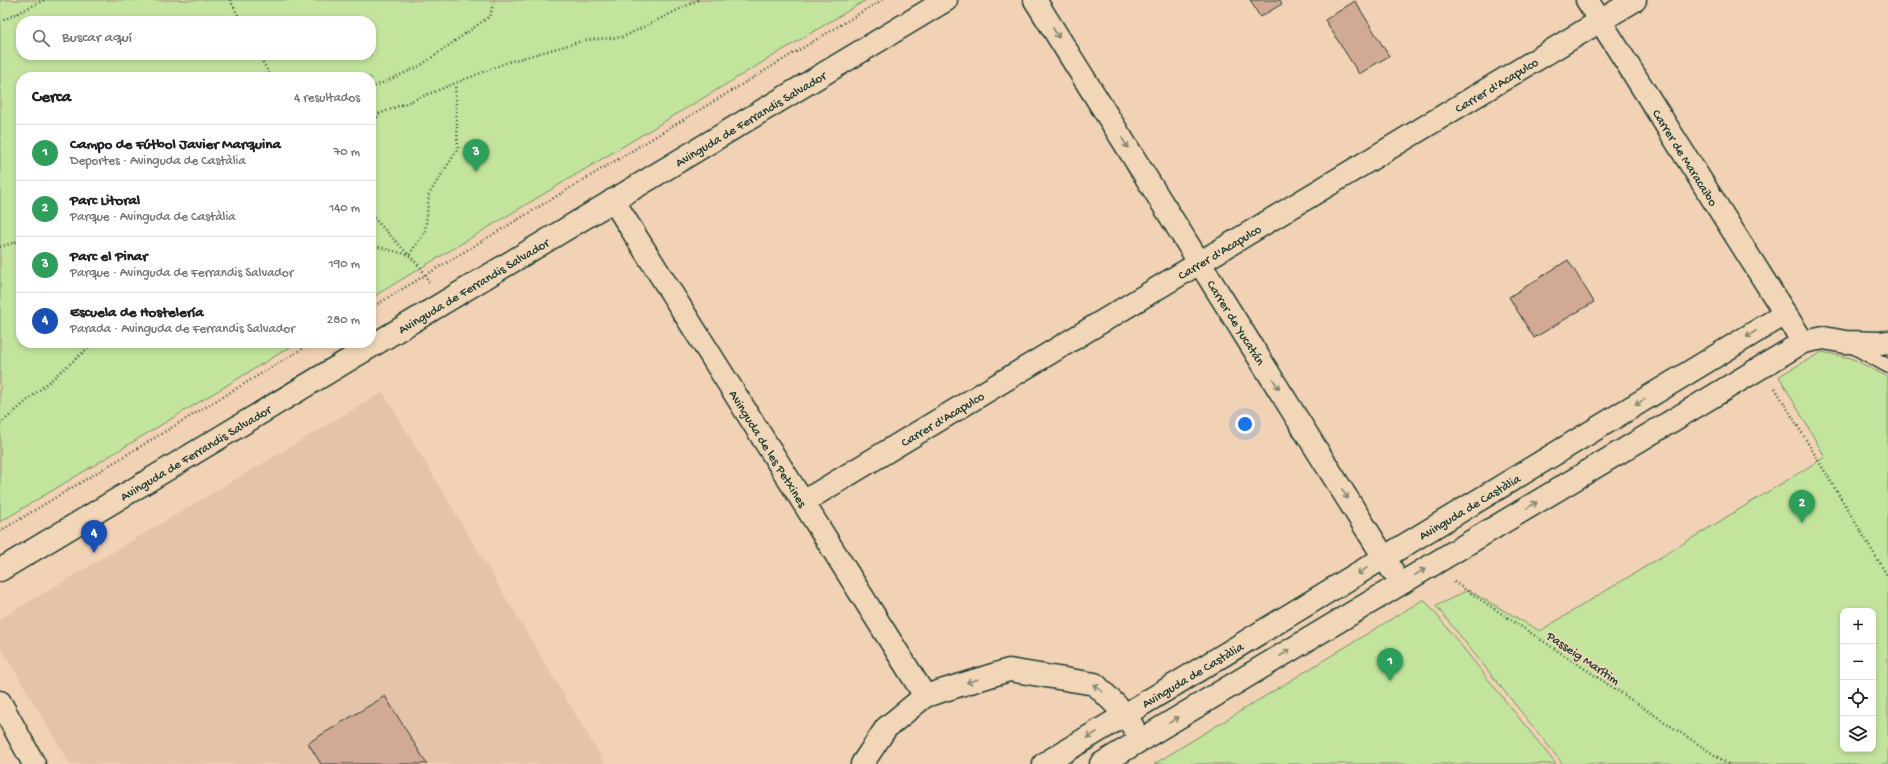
<!DOCTYPE html>
<html lang="es">
<meta charset="utf-8">
<style>
body{margin:0;font-family:"Gochi Hand",sans-serif;background:#f6f6f6;color:#202124}
.controls{position:absolute;right:12px;bottom:12px;display:grid;overflow:hidden;border-radius:8px;box-shadow:0 2px 6px #0003}
.controls button{width:36px;height:36px;display:grid;place-items:center;padding:0;border:0;border-bottom:1px solid #e0e0e0;background:#fff;color:#202124;font:20px sans-serif}
.you{position:absolute;left:1245px;top:424px;width:14px;height:14px;margin:-10px;border:3px solid #fff;border-radius:50%;background:#1a73e8;box-shadow:0 0 0 6px #1a73e833}
.badge{display:grid;place-items:center;width:26px;height:26px;border-radius:50%;background:#d1495b;color:#fff;font-size:13px;font-weight:700}
.pin{position:absolute;translate:-50% -33px;filter:drop-shadow(0 1px 2px #0008)}
.pin::after{content:'';position:absolute;top:21px;width:14px;height:12px;background:inherit;clip-path:polygon(0 0,100% 0,50% 100%)}
.list{margin:0;padding:0;list-style:none}
h2{display:flex;justify-content:space-between;align-items:center;height:52px;margin:0;padding:0 16px;font-size:17px}
h2 small{font-size:13px;font-weight:400;color:#757577}
.list li{display:grid;grid-template-columns:26px 1fr auto;gap:12px;align-items:center;box-sizing:border-box;height:56px;padding:0 16px;border-top:1px solid #e0e0e0}
.list b{display:block;font-size:15px;white-space:nowrap}
.list p{margin:0;font-size:13px;white-space:nowrap;color:#757577}
.list em{font-size:13px;font-style:normal;color:#757577}
.icon{flex:none;width:22px;height:22px;fill:none;stroke:currentColor;stroke-width:2;stroke-linecap:round;stroke-linejoin:round}
.map{position:relative;flex:none;width:1888px;height:764px;overflow:hidden}
.search{position:absolute;background:#fff;box-shadow:0 2px 6px #0003;left:16px;top:16px;width:360px;height:44px;display:flex;align-items:center;gap:10px;box-sizing:border-box;padding:0 14px;border-radius:16px;color:#757577;font-size:15px}
.panel{position:absolute;background:#fff;box-shadow:0 2px 6px #0003;left:16px;top:72px;width:360px;height:276px;border-radius:16px}
.map>svg:first-child{display:block}
.built{fill:#e4c3a9}
.green{fill:#c3e49d;stroke:#719068;fill-rule:evenodd}
.building{fill:#d2a995;stroke:#1f3d34}
.lines{fill:none;stroke-linecap:round;stroke-linejoin:round}
.lane-casing{stroke:#1f3d34;stroke-width:16}
.street-casing{stroke:#1f3d34;stroke-width:25}
.secondary-casing{stroke:#1f3d34;stroke-width:25}
.path{stroke:#1f3d34;stroke-width:2.5;stroke-dasharray:1 3;stroke-linecap:butt}
.lane{stroke:#f1d7b8;stroke-width:13}
.street{stroke:#f1d7b8;stroke-width:22}
.secondary{stroke:#f1d7b8;stroke-width:22}
.oneway{stroke:#7d826f}
.labels{text-anchor:middle;stroke-width:3.5;stroke-linejoin:round;paint-order:stroke}
.street-label{font-size:13px;fill:#1f3d34;stroke:#f1d7b8}
</style>
<div class="map">
<svg width="1888" height="764" viewBox="0 0 1888 764">
<rect width="100%" height="100%" fill="#f2d2b5"/>
<filter id="ink" filterUnits="userSpaceOnUse"><feTurbulence type="fractalNoise" baseFrequency=".025" numOctaves="2"/><feDisplacementMap in="SourceGraphic" scale="8" xChannelSelector="R" yChannelSelector="G"/><feConvolveMatrix kernelMatrix="1 2 1 2 8 2 1 2 1" color-interpolation-filters="sRGB"/></filter>
<g filter="url(#ink)">
<path class="built" d="M383,392L605,764H70L0,646V619Z"/>
<g class="green">
<path d="M0,0H866L371,298V77H21V343H297L0,522ZM21,21H371V55H21Z"/>
<path d="M1822,352L1851,358L1888,377V764H1563L1436,606L1468,590L1540,631L1825,457L1779,376ZM1843,611H1873V749H1843Z"/>
<path d="M1424,599L1556,764H1154Z"/>
</g>
<g class="building">
<path d="M1250,0H1280L1282,4L1260,17Z"/>
<path d="M1355,1L1389,56L1359,74L1325,20Z"/>
<path d="M1568,260L1594,302L1534,338L1509,297Z"/>
<path d="M385,696L427,764H321L308,743Z"/>
</g>
<g class="lines">
<defs>
<path id="lane" d="M1850,345L1888,366"/>
<g id="street">
<path d="M1035,0L1392,570"/>
<path d="M1587,0L1803,342"/>
<path d="M613,200L925,696"/>
<path d="M803,502L1635,0"/>
<path d="M0,702L34,764"/>
<path d="M862,764L886,728L925,696L1009,670L1095,684L1126,715L1133,727"/>
<path d="M1044,764L1785,314"/>
<path d="M1101,764L1803,342L1824,338L1845,342L1880,343L1888,342"/>
</g>
<path id="secondary" d="M0,570L946,0"/>
</defs>
<use href="#lane" class="lane-casing"/>
<use href="#street" class="street-casing"/>
<use href="#secondary" class="secondary-casing"/>
<g class="path">
<path d="M230,0L241,21"/>
<path d="M0,22L44,0"/>
<path d="M259,55L271,77"/>
<path d="M371,88L420,66L490,16L494,0"/>
<path d="M371,128L379,114L508,62L586,40L623,37L698,0"/>
<path d="M371,215L421,268L429,282"/>
<path d="M371,245L409,255L425,232L429,194L458,149L455,84"/>
<path d="M0,247L21,240"/>
<path d="M371,308L882,0"/>
<path d="M1775,388L1888,577"/>
<path d="M0,424L94,343"/>
<path d="M0,531L312,343"/>
<path d="M1454,582L1728,764"/>
</g>
<use href="#lane" class="lane"/>
<use href="#street" class="street"/>
<use href="#secondary" class="secondary"/>
</g>
<defs><path id="oneway-shaft" d="M-6 0H5M1.5-3L5.5 0L1.5 3" fill="none" stroke-width="1.6" stroke-linecap="round" stroke-linejoin="round"/></defs>
<g class="oneway">
<use href="#oneway-shaft" transform="translate(1056 33) rotate(58)"/>
<use href="#oneway-shaft" transform="translate(1125 143) rotate(58)"/>
<use href="#oneway-shaft" transform="translate(1751 334) rotate(149)"/>
<use href="#oneway-shaft" transform="translate(1276 384) rotate(58)"/>
<use href="#oneway-shaft" transform="translate(1640 402) rotate(149)"/>
<use href="#oneway-shaft" transform="translate(1345 494) rotate(58)"/>
<use href="#oneway-shaft" transform="translate(1532 505) rotate(-31)"/>
<use href="#oneway-shaft" transform="translate(1362 571) rotate(149)"/>
<use href="#oneway-shaft" transform="translate(1420 572) rotate(-31)"/>
<use href="#oneway-shaft" transform="translate(1285 653) rotate(-31)"/>
<use href="#oneway-shaft" transform="translate(972 681) rotate(163)"/>
<use href="#oneway-shaft" transform="translate(1098 688) rotate(-141)"/>
<use href="#oneway-shaft" transform="translate(1174 720) rotate(-31)"/>
<use href="#oneway-shaft" transform="translate(1092 735) rotate(149)"/>
</g>
</g>
<g class="labels">
<g class="street-label">
<text transform="translate(1496 84) rotate(-31)" y="5">Carrer d'Acapulco</text>
<text transform="translate(750 118) rotate(-31)" y="5">Avinguda de Ferrandis Salvador</text>
<text transform="translate(1686 157) rotate(58)" y="5">Carrer de Maracaibo</text>
<text transform="translate(1219 251) rotate(-31)" y="5">Carrer d'Acapulco</text>
<text transform="translate(473 285) rotate(-31)" y="5">Avinguda de Ferrandis Salvador</text>
<text transform="translate(1237 322) rotate(58)" y="5">Carrer de Yucatán</text>
<text transform="translate(942 418) rotate(-31)" y="5">Carrer d'Acapulco</text>
<text transform="translate(769 448) rotate(58)" y="5">Avinguda de les Petxines</text>
<text transform="translate(195 452) rotate(-31)" y="5">Avinguda de Ferrandis Salvador</text>
<text transform="translate(1469 506) rotate(-31)" y="5">Avinguda de Castàlia</text>
<text transform="translate(1584 657) rotate(34)" y="5">Passeig Marítim</text>
<text transform="translate(1192 674) rotate(-31)" y="5">Avinguda de Castàlia</text>
</g>
</g>
</svg>
<div class="controls">
<button>+</button>
<button>−</button>
<button><svg class="icon" aria-label="locate" viewBox="0 0 24 24"><circle cx="12" cy="12" r="6"/><path d="M12 2v4M12 18v4M2 12h4M18 12h4"/></svg></button>
<button><svg class="icon" aria-label="layers" viewBox="0 0 24 24"><path d="M12 4l9 5-9 5-9-5zM3 14l9 5 9-5"/></svg></button>
</div>
<div class="you"></div>
<div class="pin badge" style="left:1390px;top:681px;background:#2e9e5b">1</div>
<div class="pin badge" style="left:1802px;top:523px;background:#2e9e5b">2</div>
<div class="pin badge" style="left:476px;top:172px;background:#2e9e5b">3</div>
<div class="pin badge" style="left:94px;top:553px;background:#1a4fb4">4</div>
<div class="search"><svg class="icon" aria-label="search" viewBox="0 0 24 24"><circle cx="10" cy="10" r="6"/><path d="M15 15l6 6"/></svg>Buscar aquí</div>
<section class="panel">
<h2>Cerca<small>4 resultados</small></h2>
<ul class="list">
<li><span class="badge" style="background:#2e9e5b">1</span><div><b>Campo de Fútbol Javier Marquina</b><p>Deportes · Avinguda de Castàlia</p></div><em>70 m</em></li>
<li><span class="badge" style="background:#2e9e5b">2</span><div><b>Parc Litoral</b><p>Parque · Avinguda de Castàlia</p></div><em>140 m</em></li>
<li><span class="badge" style="background:#2e9e5b">3</span><div><b>Parc el Pinar</b><p>Parque · Avinguda de Ferrandis Salvador</p></div><em>190 m</em></li>
<li><span class="badge" style="background:#1a4fb4">4</span><div><b>Escuela de Hostelería</b><p>Parada · Avinguda de Ferrandis Salvador</p></div><em>280 m</em></li>
</ul>
</section>
</div>
